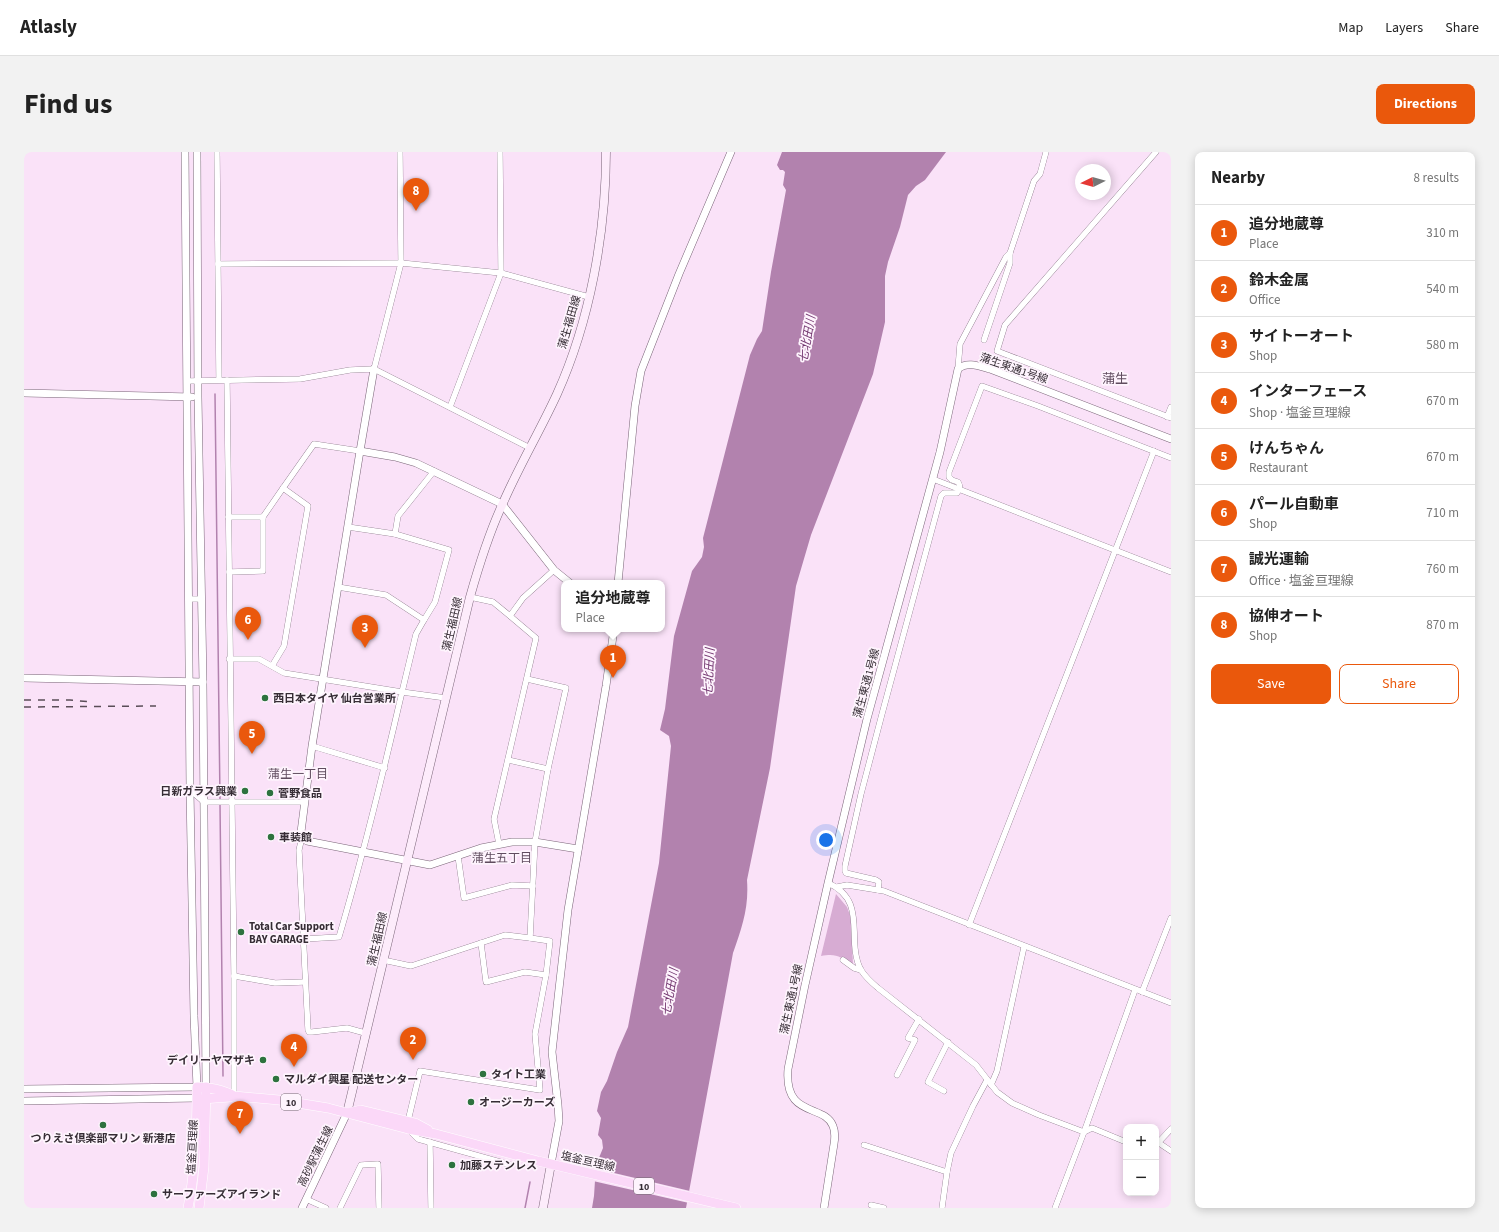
<!DOCTYPE html>
<meta charset="utf-8">
<style>
body{margin:0;font-family:"Source Sans 3","Noto Sans JP",sans-serif;background:#f2f2f2;color:#222}
.controls{position:absolute;right:12px;bottom:12px;display:grid;overflow:hidden;border-radius:8px;box-shadow:0 2px 10px #0003}
.controls button{width:36px;height:36px;display:grid;place-items:center;padding:0;border:0;border-bottom:1px solid #e0e0e0;background:#fff;color:#222;font:20px sans-serif}
.compass{position:absolute;left:1051px;top:12px;width:36px;height:36px;border-radius:50%;background:#fff;box-shadow:0 2px 10px #0003;rotate:265deg}
.you{position:absolute;left:802px;top:688px;width:14px;height:14px;margin:-10px;border:3px solid #fff;border-radius:50%;background:#1a73e8;box-shadow:0 0 0 6px #1a73e833}
.badge{display:grid;place-items:center;width:26px;height:26px;border-radius:50%;background:#ea580c;color:#fff;font-size:13px;font-weight:700}
.pin{position:absolute;translate:-50% -33px;filter:drop-shadow(0 1px 2px #0008)}
.pin::after{content:'';position:absolute;top:21px;width:14px;height:12px;background:inherit;clip-path:polygon(0 0,100% 0,50% 100%)}
.popup{position:absolute;left:537px;top:428px;width:104px;height:52px;box-sizing:border-box;display:grid;place-content:center;border-radius:8px;background:#fff;filter:drop-shadow(0 1px 3px #0005);font-size:13px;white-space:nowrap;color:#767676}
.popup b{font-size:15px;color:#222}
.popup::after{content:'';position:absolute;left:50%;top:100%;margin-left:-8px;border:8px solid transparent;border-top-color:#fff}
.list{margin:0;padding:0;list-style:none}
h2{display:flex;justify-content:space-between;align-items:center;height:52px;margin:0;padding:0 16px;font-size:17px}
h2 small{font-size:13px;font-weight:400;color:#767676}
.list li{display:grid;grid-template-columns:26px 1fr auto;gap:12px;align-items:center;box-sizing:border-box;height:56px;padding:0 16px;border-top:1px solid #e0e0e0}
.list b{display:block;font-size:15px;white-space:nowrap}
.list p{margin:0;font-size:13px;white-space:nowrap;color:#767676}
.list em{font-size:13px;font-style:normal;color:#767676}
.actions{display:flex;gap:8px;padding:12px 16px}
.actions a{flex:1;padding:9px 0;border:1px solid #ea580c;border-radius:8px;text-align:center;font-size:14px;color:#ea580c}
.actions .main{background:#ea580c;color:#fff}
.map{position:relative;flex:none;width:1147px;height:1056px;overflow:hidden;border-radius:8px}
header{display:flex;align-items:center;gap:24px;box-sizing:border-box;height:56px;padding:0 20px;background:#fff;border-bottom:1px solid #e0e0e0}
header strong{font-size:19px}
nav{display:flex;gap:22px;margin-inline-start:auto;font-size:14px}
.intro{display:flex;align-items:center;justify-content:space-between;box-sizing:border-box;height:96px;padding:0 24px}
h1{margin:0;font-size:28px}
.button{padding:10px 18px;border-radius:8px;background:#ea580c;color:#fff;font-size:14px;font-weight:700}
main{display:flex;gap:24px;padding:0 24px}
aside{flex:1;background:#fff;border-radius:8px;box-shadow:0 2px 10px #0003}
.map>svg:first-child{display:block}
.green{fill:#d7acd3}
.water{fill:#b282ae}
.pier{fill:#fae2f8}
.lines{fill:none;stroke-linecap:round;stroke-linejoin:round}
.stream{stroke:#b282ae;stroke-width:1.5}
.minor-casing{stroke:#7a6578;stroke-width:6}
.tertiary-casing{stroke:#7a6578;stroke-width:8}
.secondary-casing{stroke:#7a6578;stroke-width:9}
.primary-casing{stroke:#fff;stroke-width:10}
.minor{stroke:#fff;stroke-width:5.5}
.tertiary{stroke:#fff;stroke-width:7}
.secondary{stroke:#fdecfb;stroke-width:8}
.primary{stroke:#fbd8f8;stroke-width:9}
.rail{stroke:#594d57;stroke-width:1.5;stroke-dasharray:7 7;stroke-linecap:butt}
.poi-dot{fill:#2d723e;stroke:#fef4fd;stroke-width:1.5}
.labels{text-anchor:middle;stroke-width:3.5;stroke-linejoin:round;paint-order:stroke}
.shield{fill:#fef4fd;stroke:#726971;stroke-width:1}
.shield-label{font-size:10px;font-weight:bold;fill:#362d35}
.street-label{font-size:11px;fill:#362d35;stroke:#fef4fd}
.poi-label{font-size:11px;font-weight:bold;fill:#362d35;stroke:#fef4fd;text-anchor:start}
.water-label{font-size:12px;font-style:italic;fill:#753972;stroke:#fef4fd}
.neighbourhood-label{font-size:12px;fill:#604c5f;stroke:#fef4fd}
.quarter-label{font-size:13px;fill:#604c5f;stroke:#fef4fd}
</style>
<header>
<strong>Atlasly</strong>
<nav><a>Map</a><a>Layers</a><a>Share</a></nav>
</header>
<div class="intro"><h1>Find us</h1><a class="button">Directions</a></div>
<main>
<div class="map">
<svg width="1147" height="1056" viewBox="0 0 1147 1056">
<rect width="100%" height="100%" fill="#fae2f8"/>
<path class="green" d="M812,742L823,755L827,766L829,813C816,805 813,801 797,804Z"/>
<path class="water" d="M758,0H922L901,28L892,34L884,43L876,75L864,110L861,124V170L849,222L787,383L772,434L746,616L723,728C725,756 718,775 709,801L662,1056H568L570,1044L572,1013L579,996L578,988L574,983L577,966L573,959L577,940L583,929L593,900L604,875L635,711L647,594L645,584L636,578L641,557L650,484L668,419L678,405L680,395L679,386L726,203L733,187L738,179L747,120L762,38L759,33L761,20L759,18H756L753,13Z"/>
<path class="pier" d="M569,1016L666,1039L665,1051L569,1029Z"/>
<g class="lines">
<g class="stream">
<path d="M191,242L196,648"/>
<path d="M196,652L199,924"/>
<path d="M501,1056L506,1030"/>
</g>
<defs>
<g id="minor">
<path d="M193,0L195,228"/>
<path d="M1132,0L981,173L973,199L1147,266"/>
<path d="M194,112L377,111L477,121L565,145"/>
<path d="M960,188L986,111V101L1010,29L1016,22L1022,0"/>
<path d="M350,217L377,111L376,0"/>
<path d="M934,217L936,192L982,105L986,101"/>
<path d="M203,228L210,824V944"/>
<path d="M164,229L276,227L326,218L350,217L506,296"/>
<path d="M426,255L477,121L476,0"/>
<path d="M1143,265L1147,255"/>
<path d="M909,327L1147,420"/>
<path d="M204,365H239"/>
<path d="M371,382L374,364L410,319"/>
<path d="M205,420L239,419V365L259,336"/>
<path d="M314,435L362,443L400,468L411,450L425,398L371,382L324,375"/>
<path d="M446,445L469,450L486,464"/>
<path d="M164,447H178"/>
<path d="M400,468L392,482L378,540L422,546"/>
<path d="M205,507H235L260,521L378,540C359,622 339,704 315,785L280,787"/>
<path d="M248,514L260,494L284,354L259,336L290,292L336,299"/>
<path d="M288,594L361,616"/>
<path d="M484,608L524,617"/>
<path d="M166,638L180,650H281"/>
<path d="M278,685L275,698L284,878L285,880H288L323,876L341,881"/>
<path d="M475,692L470,667L512,486L486,464L499,446L530,418"/>
<path d="M434,704L440,746L488,733L509,734"/>
<path d="M804,731C845,749 821,788 837,818C842,826 848,831 854,836L952,913L973,940L988,951L1015,963L1060,980L1111,838"/>
<path d="M813,735L823,733L860,739L1147,851"/>
<path d="M854,738L855,730L852,728L822,721L821,719V714L837,642L858,562L917,344L920,341H933C936,337 937,334 934,330L928,328L925,325V320L958,234L1014,254L1147,306"/>
<path d="M945,773L1130,299"/>
<path d="M457,791L462,830L501,820L522,823"/>
<path d="M359,808L387,814L481,783L506,786"/>
<path d="M819,808L830,816L837,818"/>
<path d="M210,824L251,831L281,830"/>
<path d="M1118,840L1147,766"/>
<path d="M873,923L891,888L884,886L895,867"/>
<path d="M967,933L973,919L1000,795"/>
<path d="M920,939L904,930L924,890"/>
<path d="M384,969L396,919L516,938L511,882L522,823L526,789L506,786L511,690L524,617L542,536L503,527"/>
<path d="M384,977L394,987L487,1013"/>
<path d="M406,990L407,1056"/>
<path d="M1135,991L1147,999"/>
<path d="M840,993L923,1020"/>
<path d="M1132,993L1147,977"/>
<path d="M282,1047L302,1056"/>
<path d="M847,1053L860,1056"/>
<path d="M316,1056L337,1013L354,1012L355,1056"/>
<path d="M918,1056L923,1020L927,1001L949,954L963,928"/>
<path d="M1031,1056L1060,980L1068,976L1102,990"/>
</g>
<g id="tertiary">
<path d="M173,0L174,245L179,530L182,935"/>
<path d="M0,241L168,245"/>
<path d="M336,299L350,217"/>
<path d="M546,431L530,418L478,352L392,311L371,305L336,299L288,594L277,680L278,685L283,689L406,713L457,696L488,690H511L554,697"/>
<path d="M594,431L611,254L617,219L655,122L707,0"/>
<path d="M0,526L179,530"/>
<path d="M0,937L173,935L170,864L166,638L161,0"/>
<path d="M0,949L173,946"/>
<path d="M527,1012L535,969L534,953L528,900L535,837L544,758L582,534L590,477"/>
<path d="M278,1056L323,961"/>
<path d="M800,1056L810,992C811,986 811,979 809,974C800,951 760,967 764,917L781,833L804,731L843,567L916,300L934,217C943,209 955,214 966,217L1147,287"/>
</g>
<g id="secondary">
<path d="M323,961L446,445C455,413 465,381 479,351C495,314 516,279 533,242C566,169 582,80 582,0"/>
<path d="M519,1056L527,1012"/>
</g>
<g id="primary">
<path d="M178,947L206,945L209,944"/>
<path d="M324,961L337,958L391,971L404,978"/>
<path d="M164,1056C172,1016 173,975 173,935C184,935 200,938 210,944L255,948L304,956L384,977L412,982L514,1009L712,1056"/>
<path d="M175,1056L180,1015L182,935"/>
</g>
</defs>
<use href="#minor" class="minor-casing"/>
<use href="#tertiary" class="tertiary-casing"/>
<use href="#secondary" class="secondary-casing"/>
<use href="#primary" class="primary-casing"/>
<use href="#minor" class="minor"/>
<use href="#tertiary" class="tertiary"/>
<use href="#secondary" class="secondary"/>
<use href="#primary" class="primary"/>
<g class="rail">
<path d="M0,548H46L68,550"/>
<path d="M0,555L132,554"/>
</g>
</g>
<g class="poi-dot">
<circle cx="241" cy="546" r="4"/>
<circle cx="221" cy="639" r="4"/>
<circle cx="246" cy="641" r="4"/>
<circle cx="247" cy="685" r="4"/>
<circle cx="217" cy="780" r="4"/>
<circle cx="239" cy="908" r="4"/>
<circle cx="459" cy="922" r="4"/>
<circle cx="252" cy="927" r="4"/>
<circle cx="447" cy="950" r="4"/>
<circle cx="79" cy="973" r="4"/>
<circle cx="428" cy="1013" r="4"/>
<circle cx="130" cy="1042" r="4"/>
</g>
<g class="labels">
<g class="shield">
<rect x="257" y="942" width="20" height="16" rx="3"/>
<rect x="610" y="1026" width="20" height="16" rx="3"/>
</g>
<g class="shield-label">
<text x="267" y="954">10</text>
<text x="620" y="1038">10</text>
</g>
<g class="street-label">
<text transform="translate(545 170) rotate(-74)" y="4">蒲生福田線</text>
<text transform="translate(990 216) rotate(19)" y="4">蒲生東通1号線</text>
<text transform="translate(428 472) rotate(-77)" y="4">蒲生福田線</text>
<text transform="translate(842 531) rotate(-75)" y="4">蒲生東通1号線</text>
<text transform="translate(353 787) rotate(-77)" y="4">蒲生福田線</text>
<text transform="translate(767 847) rotate(-78)" y="4">蒲生東通1号線</text>
<text transform="translate(168 995) rotate(-87)" y="4">塩釜亘理線</text>
<text transform="translate(291 1004) rotate(-64)" y="4">高砂駅蒲生線</text>
<text transform="translate(564 1009) rotate(13)" y="4">塩釜亘理線</text>
</g>
<g class="poi-label">
<text x="249" y="550">西日本タイヤ 仙台営業所</text>
<text x="213" y="643" text-anchor="end">日新ガラス興業</text>
<text x="254" y="645">菅野食品</text>
<text x="255" y="689">車装館</text>
<text x="225" y="778">Total Car Support<tspan x="225" dy="13">BAY GARAGE</tspan></text>
<text x="231" y="912" text-anchor="end">デイリーヤマザキ</text>
<text x="467" y="926">タイト工業</text>
<text x="260" y="931">マルダイ興星 配送センター</text>
<text x="455" y="954">オージーカーズ</text>
<text x="79" y="990" text-anchor="middle">つりえさ倶楽部マリン 新港店</text>
<text x="436" y="1017">加藤ステンレス</text>
<text x="138" y="1046">サーファーズアイランド</text>
</g>
<g class="water-label">
<text transform="translate(783 187) rotate(-80)" y="4">七北田川</text>
<text transform="translate(685 520) rotate(-87)" y="4">七北田川</text>
<text transform="translate(646 840) rotate(-80)" y="4">七北田川</text>
</g>
<g class="neighbourhood-label">
<text x="274" y="626">蒲生一丁目</text>
<text x="478" y="710">蒲生五丁目</text>
</g>
<g class="quarter-label">
<text x="1091" y="231">蒲生</text>
</g>
</g>
</svg>
<div class="controls">
<button>+</button>
<button>−</button>
</div>
<svg class="compass" viewBox="-18 -18 36 36"><path d="M0-13l5 13h-10z" fill="#e53935"/><path d="M0 13l5-13h-10z" fill="#767676"/></svg>
<div class="you"></div>
<div class="pin badge" style="left:589px;top:526px">1</div>
<div class="popup"><b>追分地蔵尊</b>Place</div>
<div class="pin badge" style="left:389px;top:908px">2</div>
<div class="pin badge" style="left:341px;top:496px">3</div>
<div class="pin badge" style="left:270px;top:915px">4</div>
<div class="pin badge" style="left:228px;top:602px">5</div>
<div class="pin badge" style="left:224px;top:488px">6</div>
<div class="pin badge" style="left:216px;top:982px">7</div>
<div class="pin badge" style="left:392px;top:59px">8</div>
</div>
<aside>
<h2>Nearby<small>8 results</small></h2>
<ul class="list">
<li><span class="badge">1</span><div><b>追分地蔵尊</b><p>Place</p></div><em>310 m</em></li>
<li><span class="badge">2</span><div><b>鈴木金属</b><p>Office</p></div><em>540 m</em></li>
<li><span class="badge">3</span><div><b>サイトーオート</b><p>Shop</p></div><em>580 m</em></li>
<li><span class="badge">4</span><div><b>インターフェース</b><p>Shop · 塩釜亘理線</p></div><em>670 m</em></li>
<li><span class="badge">5</span><div><b>けんちゃん</b><p>Restaurant</p></div><em>670 m</em></li>
<li><span class="badge">6</span><div><b>パール自動車</b><p>Shop</p></div><em>710 m</em></li>
<li><span class="badge">7</span><div><b>誠光運輸</b><p>Office · 塩釜亘理線</p></div><em>760 m</em></li>
<li><span class="badge">8</span><div><b>協伸オート</b><p>Shop</p></div><em>870 m</em></li>
</ul>
<div class="actions"><a class="main">Save</a><a>Share</a></div>
</aside>
</main>
